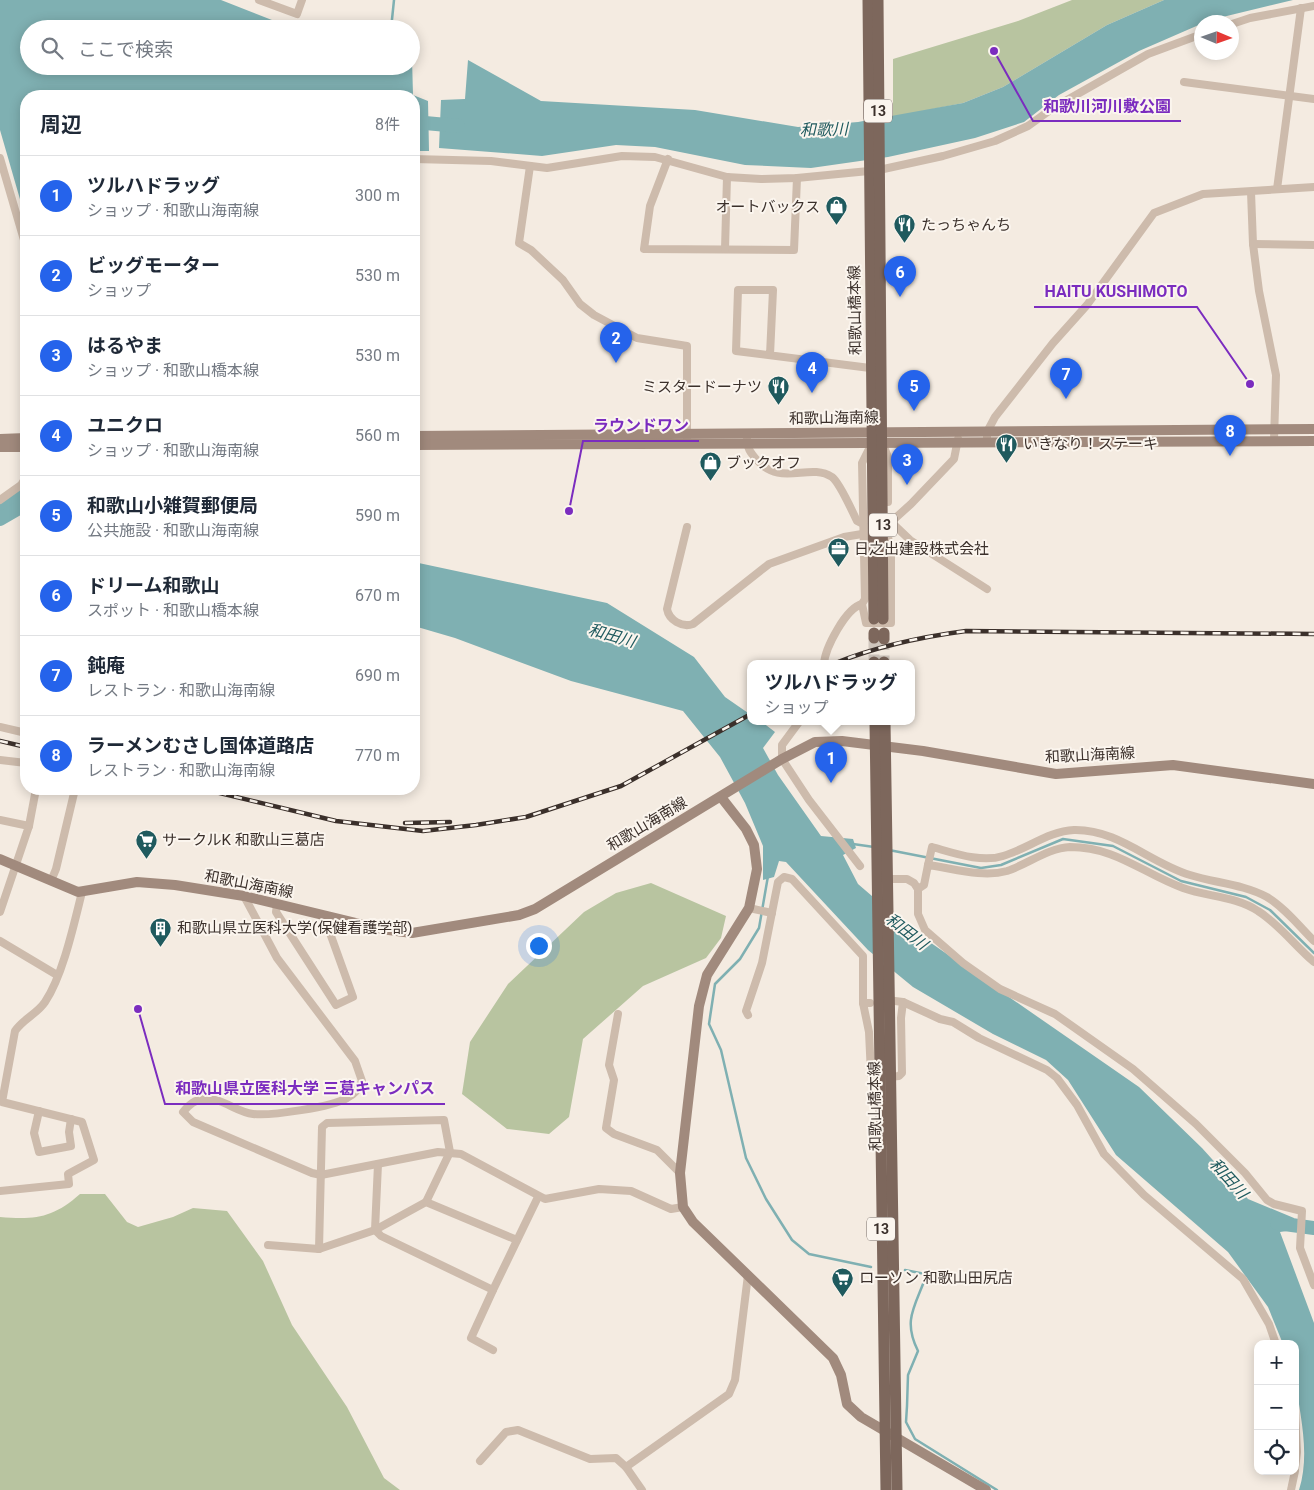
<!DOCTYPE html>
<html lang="ja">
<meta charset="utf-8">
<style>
body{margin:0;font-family:Roboto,"Noto Sans JP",sans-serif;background:#f6f6f7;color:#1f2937}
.controls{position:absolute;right:15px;bottom:15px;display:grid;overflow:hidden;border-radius:10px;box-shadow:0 2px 12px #0003}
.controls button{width:45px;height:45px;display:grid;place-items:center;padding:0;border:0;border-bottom:1px solid #e0e1e3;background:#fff;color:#1f2937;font:25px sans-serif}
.compass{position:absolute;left:1194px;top:15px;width:45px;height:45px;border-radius:50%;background:#fff;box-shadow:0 2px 12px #0003;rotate:92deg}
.you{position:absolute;left:538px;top:945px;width:18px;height:18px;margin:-12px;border:4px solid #fff;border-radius:50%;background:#1a73e8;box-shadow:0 0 0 8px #1a73e833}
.badge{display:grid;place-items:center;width:32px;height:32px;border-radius:50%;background:#2563eb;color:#fff;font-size:16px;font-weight:700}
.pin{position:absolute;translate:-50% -41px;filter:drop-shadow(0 1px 2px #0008)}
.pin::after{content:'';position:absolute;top:26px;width:18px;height:15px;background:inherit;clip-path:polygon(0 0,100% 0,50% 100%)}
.popup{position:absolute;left:747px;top:660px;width:168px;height:65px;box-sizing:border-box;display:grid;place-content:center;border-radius:10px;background:#fff;filter:drop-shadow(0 1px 4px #0005);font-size:16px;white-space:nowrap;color:#747a83}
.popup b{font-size:19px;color:#1f2937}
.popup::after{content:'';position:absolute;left:50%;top:100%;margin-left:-10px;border:10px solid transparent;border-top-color:#fff}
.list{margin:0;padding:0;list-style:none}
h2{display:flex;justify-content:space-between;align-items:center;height:65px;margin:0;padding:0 20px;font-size:21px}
h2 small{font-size:16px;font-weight:400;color:#747a83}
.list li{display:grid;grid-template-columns:32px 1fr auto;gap:15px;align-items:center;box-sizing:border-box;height:80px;padding:0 20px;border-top:1px solid #e0e1e3}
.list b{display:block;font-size:19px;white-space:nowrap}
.list p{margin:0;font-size:16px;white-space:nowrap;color:#747a83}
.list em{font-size:16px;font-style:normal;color:#747a83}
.icon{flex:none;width:28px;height:28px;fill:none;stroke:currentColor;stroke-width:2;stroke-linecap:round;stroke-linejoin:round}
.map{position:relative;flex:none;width:1314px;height:1490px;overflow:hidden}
.search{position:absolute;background:#fff;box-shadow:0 2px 12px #0003;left:20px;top:20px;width:400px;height:55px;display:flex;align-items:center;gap:12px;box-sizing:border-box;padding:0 18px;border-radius:28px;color:#747a83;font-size:19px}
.panel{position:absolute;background:#fff;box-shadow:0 2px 12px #0003;left:20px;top:90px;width:400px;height:705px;border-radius:20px}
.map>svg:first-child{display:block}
.green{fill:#b8c4a0}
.water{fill:#7fb0b2}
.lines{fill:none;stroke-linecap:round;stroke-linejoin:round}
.stream{stroke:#7fb0b2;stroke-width:2.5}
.river{stroke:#7fb0b2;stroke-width:14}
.primary-tunnel{stroke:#cfc6bd;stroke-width:11;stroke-dasharray:11 5.5;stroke-linecap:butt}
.street{stroke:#cdbbac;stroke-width:8}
.secondary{stroke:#a18a7d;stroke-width:10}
.primary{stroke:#7d675c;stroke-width:11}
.rail-casing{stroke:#3b302b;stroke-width:4.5}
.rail{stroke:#fbf5ee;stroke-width:2.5;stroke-dasharray:8;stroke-linecap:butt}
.labels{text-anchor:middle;stroke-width:4;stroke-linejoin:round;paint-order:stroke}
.shield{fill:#fbf5ee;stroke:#756b66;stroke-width:1}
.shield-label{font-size:14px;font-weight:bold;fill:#3b302b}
.poi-label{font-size:15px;fill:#3b302b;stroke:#fbf5ee;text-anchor:start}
.street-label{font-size:15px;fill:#3b302b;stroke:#fbf5ee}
.water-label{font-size:16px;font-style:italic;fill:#1f5a5e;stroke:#fbf5ee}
.leader{fill:none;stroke:#7b2cbf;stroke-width:2}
.callout-dot{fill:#7b2cbf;stroke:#fbf5ee;stroke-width:2}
.callout-label{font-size:16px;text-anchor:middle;font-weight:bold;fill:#7b2cbf;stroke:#fbf5ee;stroke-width:4;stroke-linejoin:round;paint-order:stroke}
</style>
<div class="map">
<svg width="1314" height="1490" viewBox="0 0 1314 1490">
<rect width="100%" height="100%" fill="#f4ebe1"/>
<g class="green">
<path d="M1072,0H1164L1107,25L1003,87L963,103L893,117V59L1018,21Z"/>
<path d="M651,883L726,916L721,938L706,958L643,986L583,1039L569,1117L549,1134L507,1129L462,1094L470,1042L508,984L584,912L616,893Z"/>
<path d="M80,1194H105L127,1222L138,1227L173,1217L193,1208L227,1211L263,1261L292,1325L347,1407L384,1478L400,1490H0V1217C35,1220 53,1218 80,1194Z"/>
</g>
<g class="water">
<path d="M0,0H221L295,29H29V66L393,67L411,66L412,58L413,95L428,101L429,151H414V96H26V220L0,130Z"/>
<path d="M1164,0H1293L1202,22L1201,24L1139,51L1059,95L1024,122L975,138L888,157L811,168L745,165L655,147L616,145L542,156L439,148L441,100L465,99L468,60L541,101L695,110L798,127L858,122L963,103L1003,87L1107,25Z"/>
<path d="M26,484V503L0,519V504Z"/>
<path d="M414,562L607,603L694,657L725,697L751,715V722H762L775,732L763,748L778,775L821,836L853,839L856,848L843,855L858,884L908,927L1139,1087L1202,1148L1248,1199L1294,1218V1230L1280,1232L1314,1323V1490H1299C1311,1451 1299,1414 1295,1375C1294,1365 1295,1354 1295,1344H1283L1268,1307L1228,1252L1116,1155L1068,1080L1046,1060L993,1034L913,987L868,950L786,862L779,861L774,877L763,880V846L745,803L720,757L683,711L571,681L455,638L414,626Z"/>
</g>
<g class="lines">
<g class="stream">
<path d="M391,29L394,0"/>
<path d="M853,844L874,847"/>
<path d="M889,850L981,868L1001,865L1063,839L1113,846L1181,881L1246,897L1270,910L1314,953"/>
<path d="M768,876L759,928L740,959L715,984L709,1024L721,1050L746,1158L766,1199L792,1240L809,1254L871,1267"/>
<path d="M905,1270L925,1274V1279C914,1308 903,1321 918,1351L908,1375L907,1406L906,1422L915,1439L997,1490"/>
</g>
<g class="river">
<path d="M414,122L458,126"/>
<path d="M0,519L19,508L26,500"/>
<path d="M1277,1223L1314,1228"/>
</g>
<g class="primary-tunnel">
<path d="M874,638V662"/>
<path d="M884,639V662"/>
</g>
<g class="street">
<path d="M259,0L297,14L302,0"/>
<path d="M1232,24L1250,18L1314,6"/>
<path d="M1184,82L1314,99"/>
<path d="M0,158L26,247"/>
<path d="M414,159L491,161L547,168L622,156L655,157L727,177L761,179L797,178L879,170L943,156L995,141L1028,126L1053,108L1148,54L1202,34"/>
<path d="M668,159L650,206L644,249L794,250L797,178"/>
<path d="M530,166L519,243L531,250L563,280L580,304L594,315L637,338L687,346V439"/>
<path d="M1277,189L1301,8"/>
<path d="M1251,192L1253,244L1259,291L1276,375L1274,440"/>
<path d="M1253,244L1314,245"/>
<path d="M725,249L727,177"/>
<path d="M770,355L773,290H738L736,351L870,368"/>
<path d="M747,439C747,448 750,452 756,459C780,488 809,462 832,477C840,483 852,511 857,521L863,524"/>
<path d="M987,442V432L995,417L1053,343L1087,305L1154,213L1203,194L1314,187"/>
<path d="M871,445L862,463L865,599L862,604L866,623H891V557L888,536"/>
<path d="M884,447L888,457V502"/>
<path d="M0,500L21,485L26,477"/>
<path d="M888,522H891L910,540L987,589"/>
<path d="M891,522L911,504L954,459L958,439"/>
<path d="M687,527L667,609C669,620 682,628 693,624L769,564L844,537L862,534"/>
<path d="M824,664C825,648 846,608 862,604"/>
<path d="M799,722L782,745V759L809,800L860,866"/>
<path d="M0,727L26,733"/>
<path d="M0,760L26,763"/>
<path d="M0,820L29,826L0,912"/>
<path d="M29,826L36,789"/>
<path d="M928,865L932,847C954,853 981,863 1003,856C1027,849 1049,831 1074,830C1118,829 1150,863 1190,875C1215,883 1243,884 1267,897C1284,907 1300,927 1314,941"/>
<path d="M884,879H907L914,883L918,889V914L925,930L963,963L1000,989L1055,1014L1133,1069L1196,1124L1245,1173L1267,1200L1274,1204L1302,1211L1300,1248L1314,1285"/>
<path d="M51,881L56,869L75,789"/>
<path d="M918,889L924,885L928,865C952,868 982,878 1007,871C1028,864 1048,848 1070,847C1116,847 1142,873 1183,888C1208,897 1235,896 1258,911C1279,924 1295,946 1314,962"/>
<path d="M244,896L277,958L355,1061L362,1081C359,1089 355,1094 347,1098C332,1107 271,1116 253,1114C236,1112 223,1098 205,1099C195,1099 189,1105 183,1112L193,1122L312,1173L321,1175L438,1152L461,1154L545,1199L599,1189L631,1191L671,1209L683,1207"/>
<path d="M277,904L276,912L336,1005L353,997L326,922L327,916"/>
<path d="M749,908L772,913"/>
<path d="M0,941L57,975"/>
<path d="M895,1001L903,1002L940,1019L953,1022L979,1038L1047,1070L1057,1078L1077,1105L1104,1154L1144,1195L1243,1279L1269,1324L1276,1344"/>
<path d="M863,1003L869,1032L871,1074L880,1077"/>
<path d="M618,1014L609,1065L614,1080L606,1128L614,1134L657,1150L680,1173"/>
<path d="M748,1015L746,1011L762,963L778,882L784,877L792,879L863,956V1003H870"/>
<path d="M889,1077L899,1076L902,1073L901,1018L903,1002"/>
<path d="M39,1111L34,1133L39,1152L71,1146L69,1132L71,1119"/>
<path d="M378,1164L375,1230L381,1236L493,1290L538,1197"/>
<path d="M0,1191L69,1184L68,1174L94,1160L82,1122L2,1102L15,1031C23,1019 37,1014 45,1002C63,975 74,924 82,892"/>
<path d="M268,1245L319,1249L375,1230L426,1202L517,1240"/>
<path d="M319,1249L322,1127L327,1123L444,1120L450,1152L426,1202"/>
<path d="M493,1290L471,1338L493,1350"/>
<path d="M1295,1411L1297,1452L1295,1469"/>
<path d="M480,1461L506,1432L518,1430L590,1459L616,1458L626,1467L642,1490"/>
<path d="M626,1467L729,1394L735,1380L748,1275"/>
<path d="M1291,1490L1295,1471"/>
</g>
<g class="secondary">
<path d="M414,436L1314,429"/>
<path d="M0,439L26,438"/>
<path d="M414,445L1314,441"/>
<path d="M0,447H26"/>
<path d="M721,797L746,829L754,845L757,869L749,908L707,975L699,1006L680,1173L683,1207L693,1222L833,1358L841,1375L847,1404L861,1417L986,1490"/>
<path d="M0,859L78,892L137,882L175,885L244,896L381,929L412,933L519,915L535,909L782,759L815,742L842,741L923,751L1056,774L1173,765L1314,784"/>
</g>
<g class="primary">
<path d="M868,0L874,619"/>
<path d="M878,0L883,619"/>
<path d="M874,633V638"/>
<path d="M884,639V633"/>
<path d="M874,662V664"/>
<path d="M884,662V664"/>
<path d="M875,722L886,1490"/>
<path d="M885,722L897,1490"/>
</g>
<defs>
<g id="rail">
<path d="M833,664C877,646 920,637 966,631L1314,634"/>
<path d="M0,741L26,747"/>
<path d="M203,789L336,821L423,831L476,825L526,817L621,786L751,714"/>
<path d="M405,823L450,822"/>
</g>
</defs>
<use href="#rail" class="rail-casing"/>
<use href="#rail" class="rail"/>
</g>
<defs>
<symbol id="shop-pin" viewBox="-11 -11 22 30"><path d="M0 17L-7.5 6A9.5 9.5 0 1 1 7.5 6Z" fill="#1f5a5e" stroke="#fbf5ee"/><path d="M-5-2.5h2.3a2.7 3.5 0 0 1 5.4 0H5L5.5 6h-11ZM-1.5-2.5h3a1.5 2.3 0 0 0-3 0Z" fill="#fff"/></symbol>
<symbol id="restaurant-pin" viewBox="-11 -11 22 30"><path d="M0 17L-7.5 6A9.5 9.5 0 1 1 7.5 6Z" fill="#1f5a5e" stroke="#fbf5ee"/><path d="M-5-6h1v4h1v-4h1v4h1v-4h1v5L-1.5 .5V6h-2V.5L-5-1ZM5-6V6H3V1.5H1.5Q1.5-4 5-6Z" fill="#fff"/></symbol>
<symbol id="office-pin" viewBox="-11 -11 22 30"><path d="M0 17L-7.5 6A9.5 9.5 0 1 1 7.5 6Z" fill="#1f5a5e" stroke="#fbf5ee"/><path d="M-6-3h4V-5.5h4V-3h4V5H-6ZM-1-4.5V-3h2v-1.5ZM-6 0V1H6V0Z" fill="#fff"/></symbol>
<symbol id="supermarket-pin" viewBox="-11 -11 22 30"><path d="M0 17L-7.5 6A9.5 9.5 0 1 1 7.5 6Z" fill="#1f5a5e" stroke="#fbf5ee"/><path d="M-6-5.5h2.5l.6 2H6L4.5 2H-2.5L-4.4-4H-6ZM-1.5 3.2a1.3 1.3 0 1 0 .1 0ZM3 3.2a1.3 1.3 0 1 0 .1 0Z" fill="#fff"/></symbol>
<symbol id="building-pin" viewBox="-11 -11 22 30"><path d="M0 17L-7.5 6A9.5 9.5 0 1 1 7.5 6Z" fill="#1f5a5e" stroke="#fbf5ee"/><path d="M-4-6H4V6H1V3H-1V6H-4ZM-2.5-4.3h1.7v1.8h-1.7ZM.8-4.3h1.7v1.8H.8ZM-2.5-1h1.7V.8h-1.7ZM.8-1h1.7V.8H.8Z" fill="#fff"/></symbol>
</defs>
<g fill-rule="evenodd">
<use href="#shop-pin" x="824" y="194" width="25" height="34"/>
<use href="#restaurant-pin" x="892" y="212" width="25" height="34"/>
<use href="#restaurant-pin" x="766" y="374" width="25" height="34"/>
<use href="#restaurant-pin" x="994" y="432" width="25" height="34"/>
<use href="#shop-pin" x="698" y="450" width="25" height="34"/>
<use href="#office-pin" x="826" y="536" width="25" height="34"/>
<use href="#supermarket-pin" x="134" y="828" width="25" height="34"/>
<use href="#building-pin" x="148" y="916" width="25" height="34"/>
<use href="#supermarket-pin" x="830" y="1266" width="25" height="34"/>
</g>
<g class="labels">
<g class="shield">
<rect x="864" y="99.5" width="28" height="23" rx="4"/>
<rect x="869" y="513.5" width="28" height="23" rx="4"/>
<rect x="867" y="1217.5" width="28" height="23" rx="4"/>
</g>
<g class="shield-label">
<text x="878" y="116">13</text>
<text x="883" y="530">13</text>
<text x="881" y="1234">13</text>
</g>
<g class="poi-label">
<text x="820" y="212" text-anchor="end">オートバックス</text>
<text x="921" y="230">たっちゃんち</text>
<text x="762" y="392" text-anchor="end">ミスタードーナツ</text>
<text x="1023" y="449">いきなり！ステーキ</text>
<text x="726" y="468">ブックオフ</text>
<text x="854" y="554">日之出建設株式会社</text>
<text x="162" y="845">サークルK 和歌山三葛店</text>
<text x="177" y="933">和歌山県立医科大学(保健看護学部)</text>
<text x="859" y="1283">ローソン 和歌山田尻店</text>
</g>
<g class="street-label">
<text transform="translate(855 310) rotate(-91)" y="5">和歌山橋本線</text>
<text transform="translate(834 418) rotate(-1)" y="5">和歌山海南線</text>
<text transform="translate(1090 755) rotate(-3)" y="5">和歌山海南線</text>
<text transform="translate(647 824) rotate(-31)" y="5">和歌山海南線</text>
<text transform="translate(249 884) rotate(11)" y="5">和歌山海南線</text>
<text transform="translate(875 1106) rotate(-91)" y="5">和歌山橋本線</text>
</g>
<g class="water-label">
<text transform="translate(824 129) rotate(-1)" y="6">和歌川</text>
<text transform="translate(612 635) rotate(16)" y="6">和田川</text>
<text transform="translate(907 931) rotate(38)" y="6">和田川</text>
<text transform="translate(1229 1178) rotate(48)" y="6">和田川</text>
</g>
</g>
<path class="leader" d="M994 51L1033 121H1181M1250 384L1197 307H1034M569 511L583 441H699M138 1009L165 1104H445"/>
<g class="callout-dot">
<circle cx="994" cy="51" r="5"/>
<circle cx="1250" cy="384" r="5"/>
<circle cx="569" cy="511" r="5"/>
<circle cx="138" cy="1009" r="5"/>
</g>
<g class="callout-label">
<text x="1107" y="112">和歌川河川敷公園</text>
<text x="1116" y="297">HAITU KUSHIMOTO</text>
<text x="641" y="431">ラウンドワン</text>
<text x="305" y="1094">和歌山県立医科大学 三葛キャンパス</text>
</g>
</svg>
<div class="controls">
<button>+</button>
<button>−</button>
<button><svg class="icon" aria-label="locate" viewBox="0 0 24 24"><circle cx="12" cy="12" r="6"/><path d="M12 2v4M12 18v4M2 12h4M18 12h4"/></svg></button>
</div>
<svg class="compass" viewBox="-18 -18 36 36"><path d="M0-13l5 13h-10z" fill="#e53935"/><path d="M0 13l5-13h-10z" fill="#747a83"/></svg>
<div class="you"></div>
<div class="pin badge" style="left:831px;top:783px">1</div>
<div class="popup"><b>ツルハドラッグ</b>ショップ</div>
<div class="pin badge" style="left:616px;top:363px">2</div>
<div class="pin badge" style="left:907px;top:485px">3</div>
<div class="pin badge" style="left:812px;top:393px">4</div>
<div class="pin badge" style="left:914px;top:411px">5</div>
<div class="pin badge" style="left:900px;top:297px">6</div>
<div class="pin badge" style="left:1066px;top:399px">7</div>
<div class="pin badge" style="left:1230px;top:456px">8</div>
<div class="search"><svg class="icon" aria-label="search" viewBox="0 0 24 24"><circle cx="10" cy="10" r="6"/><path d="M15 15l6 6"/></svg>ここで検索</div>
<section class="panel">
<h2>周辺<small>8件</small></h2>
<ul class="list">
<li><span class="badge">1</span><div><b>ツルハドラッグ</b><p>ショップ · 和歌山海南線</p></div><em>300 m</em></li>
<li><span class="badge">2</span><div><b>ビッグモーター</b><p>ショップ</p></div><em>530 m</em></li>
<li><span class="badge">3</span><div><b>はるやま</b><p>ショップ · 和歌山橋本線</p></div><em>530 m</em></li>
<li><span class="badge">4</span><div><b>ユニクロ</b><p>ショップ · 和歌山海南線</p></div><em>560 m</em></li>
<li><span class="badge">5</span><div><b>和歌山小雑賀郵便局</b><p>公共施設 · 和歌山海南線</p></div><em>590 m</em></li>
<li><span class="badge">6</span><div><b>ドリーム和歌山</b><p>スポット · 和歌山橋本線</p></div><em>670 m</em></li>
<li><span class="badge">7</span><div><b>鈍庵</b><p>レストラン · 和歌山海南線</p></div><em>690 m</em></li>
<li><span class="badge">8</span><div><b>ラーメンむさし国体道路店</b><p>レストラン · 和歌山海南線</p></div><em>770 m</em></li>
</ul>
</section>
</div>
